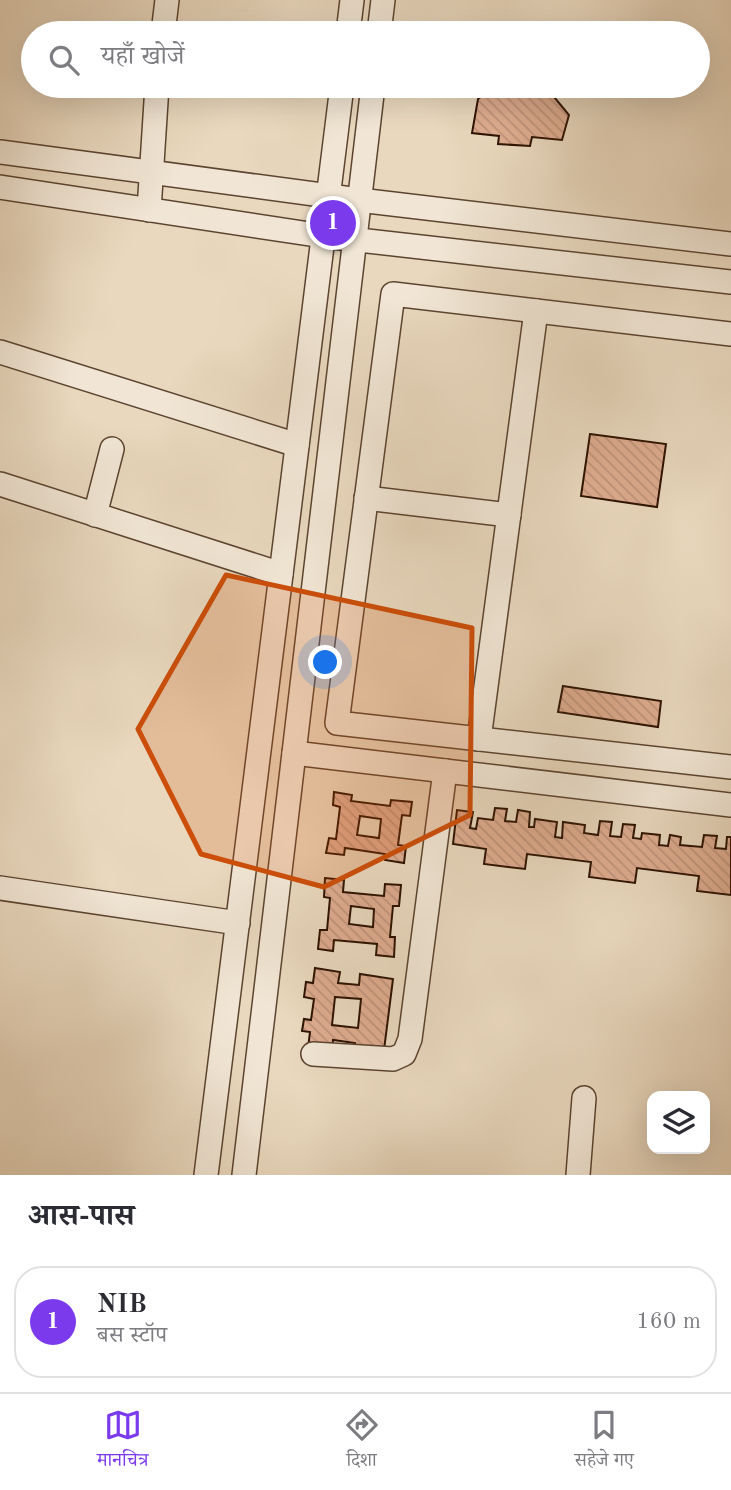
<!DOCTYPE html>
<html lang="hi">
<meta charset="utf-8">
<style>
body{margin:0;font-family:"Old Standard TT","Noto Serif Devanagari",serif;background:#f7f7f7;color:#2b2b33}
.controls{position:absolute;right:21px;bottom:21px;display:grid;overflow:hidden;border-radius:14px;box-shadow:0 7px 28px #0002}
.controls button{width:63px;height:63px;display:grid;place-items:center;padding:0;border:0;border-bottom:2px solid #e1e1e2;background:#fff;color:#2b2b33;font:35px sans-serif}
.you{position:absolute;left:326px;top:663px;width:24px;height:24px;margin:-18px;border:5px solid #fff;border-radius:50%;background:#1a73e8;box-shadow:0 0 0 10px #1a73e833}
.badge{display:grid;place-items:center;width:46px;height:46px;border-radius:50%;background:#7c3aed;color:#fff;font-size:23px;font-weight:700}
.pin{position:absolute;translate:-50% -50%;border:4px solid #fff;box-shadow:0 2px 7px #0006}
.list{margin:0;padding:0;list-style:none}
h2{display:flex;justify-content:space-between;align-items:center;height:91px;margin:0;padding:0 28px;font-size:30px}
h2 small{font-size:23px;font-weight:400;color:#7c7c81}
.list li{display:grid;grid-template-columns:46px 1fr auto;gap:21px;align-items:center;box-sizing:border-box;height:112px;margin:0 14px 14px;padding:0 14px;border:2px solid #e1e1e2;border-radius:28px}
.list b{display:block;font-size:26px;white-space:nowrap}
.list p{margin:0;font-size:23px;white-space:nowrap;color:#7c7c81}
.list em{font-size:23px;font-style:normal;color:#7c7c81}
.icon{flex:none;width:38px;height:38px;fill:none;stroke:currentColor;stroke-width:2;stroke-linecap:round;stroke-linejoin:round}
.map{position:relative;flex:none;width:731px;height:1175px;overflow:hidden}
.search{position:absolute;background:#fff;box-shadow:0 7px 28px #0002;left:21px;right:21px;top:21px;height:77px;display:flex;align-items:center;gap:18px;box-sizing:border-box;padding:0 24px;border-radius:38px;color:#7c7c81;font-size:26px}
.sheet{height:217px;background:#fff}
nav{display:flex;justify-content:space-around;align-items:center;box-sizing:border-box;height:98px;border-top:2px solid #e1e1e2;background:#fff;font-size:19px;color:#7c7c81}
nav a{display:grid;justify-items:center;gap:4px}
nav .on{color:#7c3aed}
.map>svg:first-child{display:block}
.building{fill:url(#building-back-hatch);stroke:#2d1201;stroke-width:2;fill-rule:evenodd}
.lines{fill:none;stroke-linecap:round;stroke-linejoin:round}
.minor-casing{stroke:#5c4430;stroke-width:26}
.minor{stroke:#f1e6d5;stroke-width:23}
.marked{fill:#cc4e0a;fill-opacity:0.2;stroke:#cc4e0a;stroke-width:5;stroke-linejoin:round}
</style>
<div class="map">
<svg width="731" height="1175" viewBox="0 0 731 1175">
<defs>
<pattern id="building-back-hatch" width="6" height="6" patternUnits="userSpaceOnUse" patternTransform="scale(1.75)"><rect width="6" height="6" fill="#deac90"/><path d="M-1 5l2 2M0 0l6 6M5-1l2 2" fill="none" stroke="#bf937a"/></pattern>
</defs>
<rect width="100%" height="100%" fill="#e9d8be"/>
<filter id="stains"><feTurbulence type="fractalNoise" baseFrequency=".00286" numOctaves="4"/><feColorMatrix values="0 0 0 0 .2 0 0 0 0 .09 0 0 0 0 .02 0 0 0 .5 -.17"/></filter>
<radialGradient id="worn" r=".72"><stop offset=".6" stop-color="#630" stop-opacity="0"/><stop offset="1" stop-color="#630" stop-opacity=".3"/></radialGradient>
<g class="building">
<path d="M495,86H545L569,115L562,140L532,137L530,146L498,144L499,136L472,133L478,99Z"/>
<path d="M590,434L666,444L657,507L581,496Z"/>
<path d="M563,686L661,701L658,727L558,712Z"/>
<path d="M334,792L352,795L351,801L390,806L391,800L412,802L410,816L402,815L398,845L406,846L404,863L385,860V854L345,848L344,855L326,853L329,838L336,839L340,807L333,805ZM360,816L381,819L379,838L357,835Z"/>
<path d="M495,808L507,809L505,821L516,822L518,810L530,812L529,827H534L535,819L557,822L555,837L562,838L563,822L585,825L584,833L598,835L600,821L612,822L610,836L621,837L623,824L635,825L633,838L641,839L642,833L660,835L659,845L668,846L670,835L681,837L680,845L702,847L704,835L717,836L715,848L726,849L727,837H731V895L697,891L699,876L637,868L635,883L589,877L591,862L527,854L525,869L484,864L486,849L453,844L457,810L473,812L470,828L476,829L478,818L493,820Z"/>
<path d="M325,878L344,880L343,892L384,896L385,884L401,885L399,906H393L390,937H395L394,957L376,955L377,944L334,940L333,951L318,949L320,930H327L330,898L324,897ZM351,906L374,909L373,927L349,924Z"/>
<path d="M315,968L340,972L338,983L359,985L360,974L393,979L383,1058L353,1054L355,1043L333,1040L332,1051L308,1048L310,1032L302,1031L304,1019L311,1020L314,999L304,997L306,982L313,983ZM335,997L361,999L358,1028L332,1025Z"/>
</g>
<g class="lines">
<defs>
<g id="minor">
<path d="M163,33L167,0"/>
<path d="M348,33L352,0"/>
<path d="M379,33L383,0"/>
<path d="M0,152L359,200L731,244"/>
<path d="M0,187L323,236L731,282"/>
<path d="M149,210L157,86"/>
<path d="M731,334L393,294L337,723L731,767"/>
<path d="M0,352L297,445"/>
<path d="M0,484L281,574"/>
<path d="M366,498L509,515"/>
<path d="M95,515L112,449"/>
<path d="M479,739L536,311"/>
<path d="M294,753L731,805"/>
<path d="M0,888L238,923"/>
<path d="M313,1054L393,1059L404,1054L410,1039L445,771"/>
<path d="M206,1175L342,86"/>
<path d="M244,1175L373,86"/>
<path d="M578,1175L584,1098"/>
</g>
</defs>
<use href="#minor" class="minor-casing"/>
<use href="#minor" class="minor"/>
</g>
<path class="marked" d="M226,575L472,628L470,815L324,887L201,854L138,729Z"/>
<rect width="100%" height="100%" filter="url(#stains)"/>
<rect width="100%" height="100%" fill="url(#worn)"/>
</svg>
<div class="controls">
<button><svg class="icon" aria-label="layers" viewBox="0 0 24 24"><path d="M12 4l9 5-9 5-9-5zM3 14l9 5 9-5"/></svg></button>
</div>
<div class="you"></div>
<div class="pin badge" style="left:333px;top:223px">1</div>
<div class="search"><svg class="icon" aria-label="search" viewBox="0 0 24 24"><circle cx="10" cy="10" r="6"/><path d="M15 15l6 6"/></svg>यहाँ खोजें</div>
</div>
<section class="sheet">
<h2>आस-पास<small></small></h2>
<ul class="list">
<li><span class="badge">1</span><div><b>NIB</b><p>बस स्टॉप</p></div><em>160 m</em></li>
</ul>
</section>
<nav>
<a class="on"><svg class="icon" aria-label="map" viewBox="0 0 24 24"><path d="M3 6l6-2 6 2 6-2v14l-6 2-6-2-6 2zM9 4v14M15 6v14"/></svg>मानचित्र</a>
<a><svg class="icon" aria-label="directions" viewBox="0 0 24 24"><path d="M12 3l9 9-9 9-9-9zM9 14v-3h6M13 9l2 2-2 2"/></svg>दिशा</a>
<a><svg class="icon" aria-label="saved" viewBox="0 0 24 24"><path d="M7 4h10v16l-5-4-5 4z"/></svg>सहेजे गए</a>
</nav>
